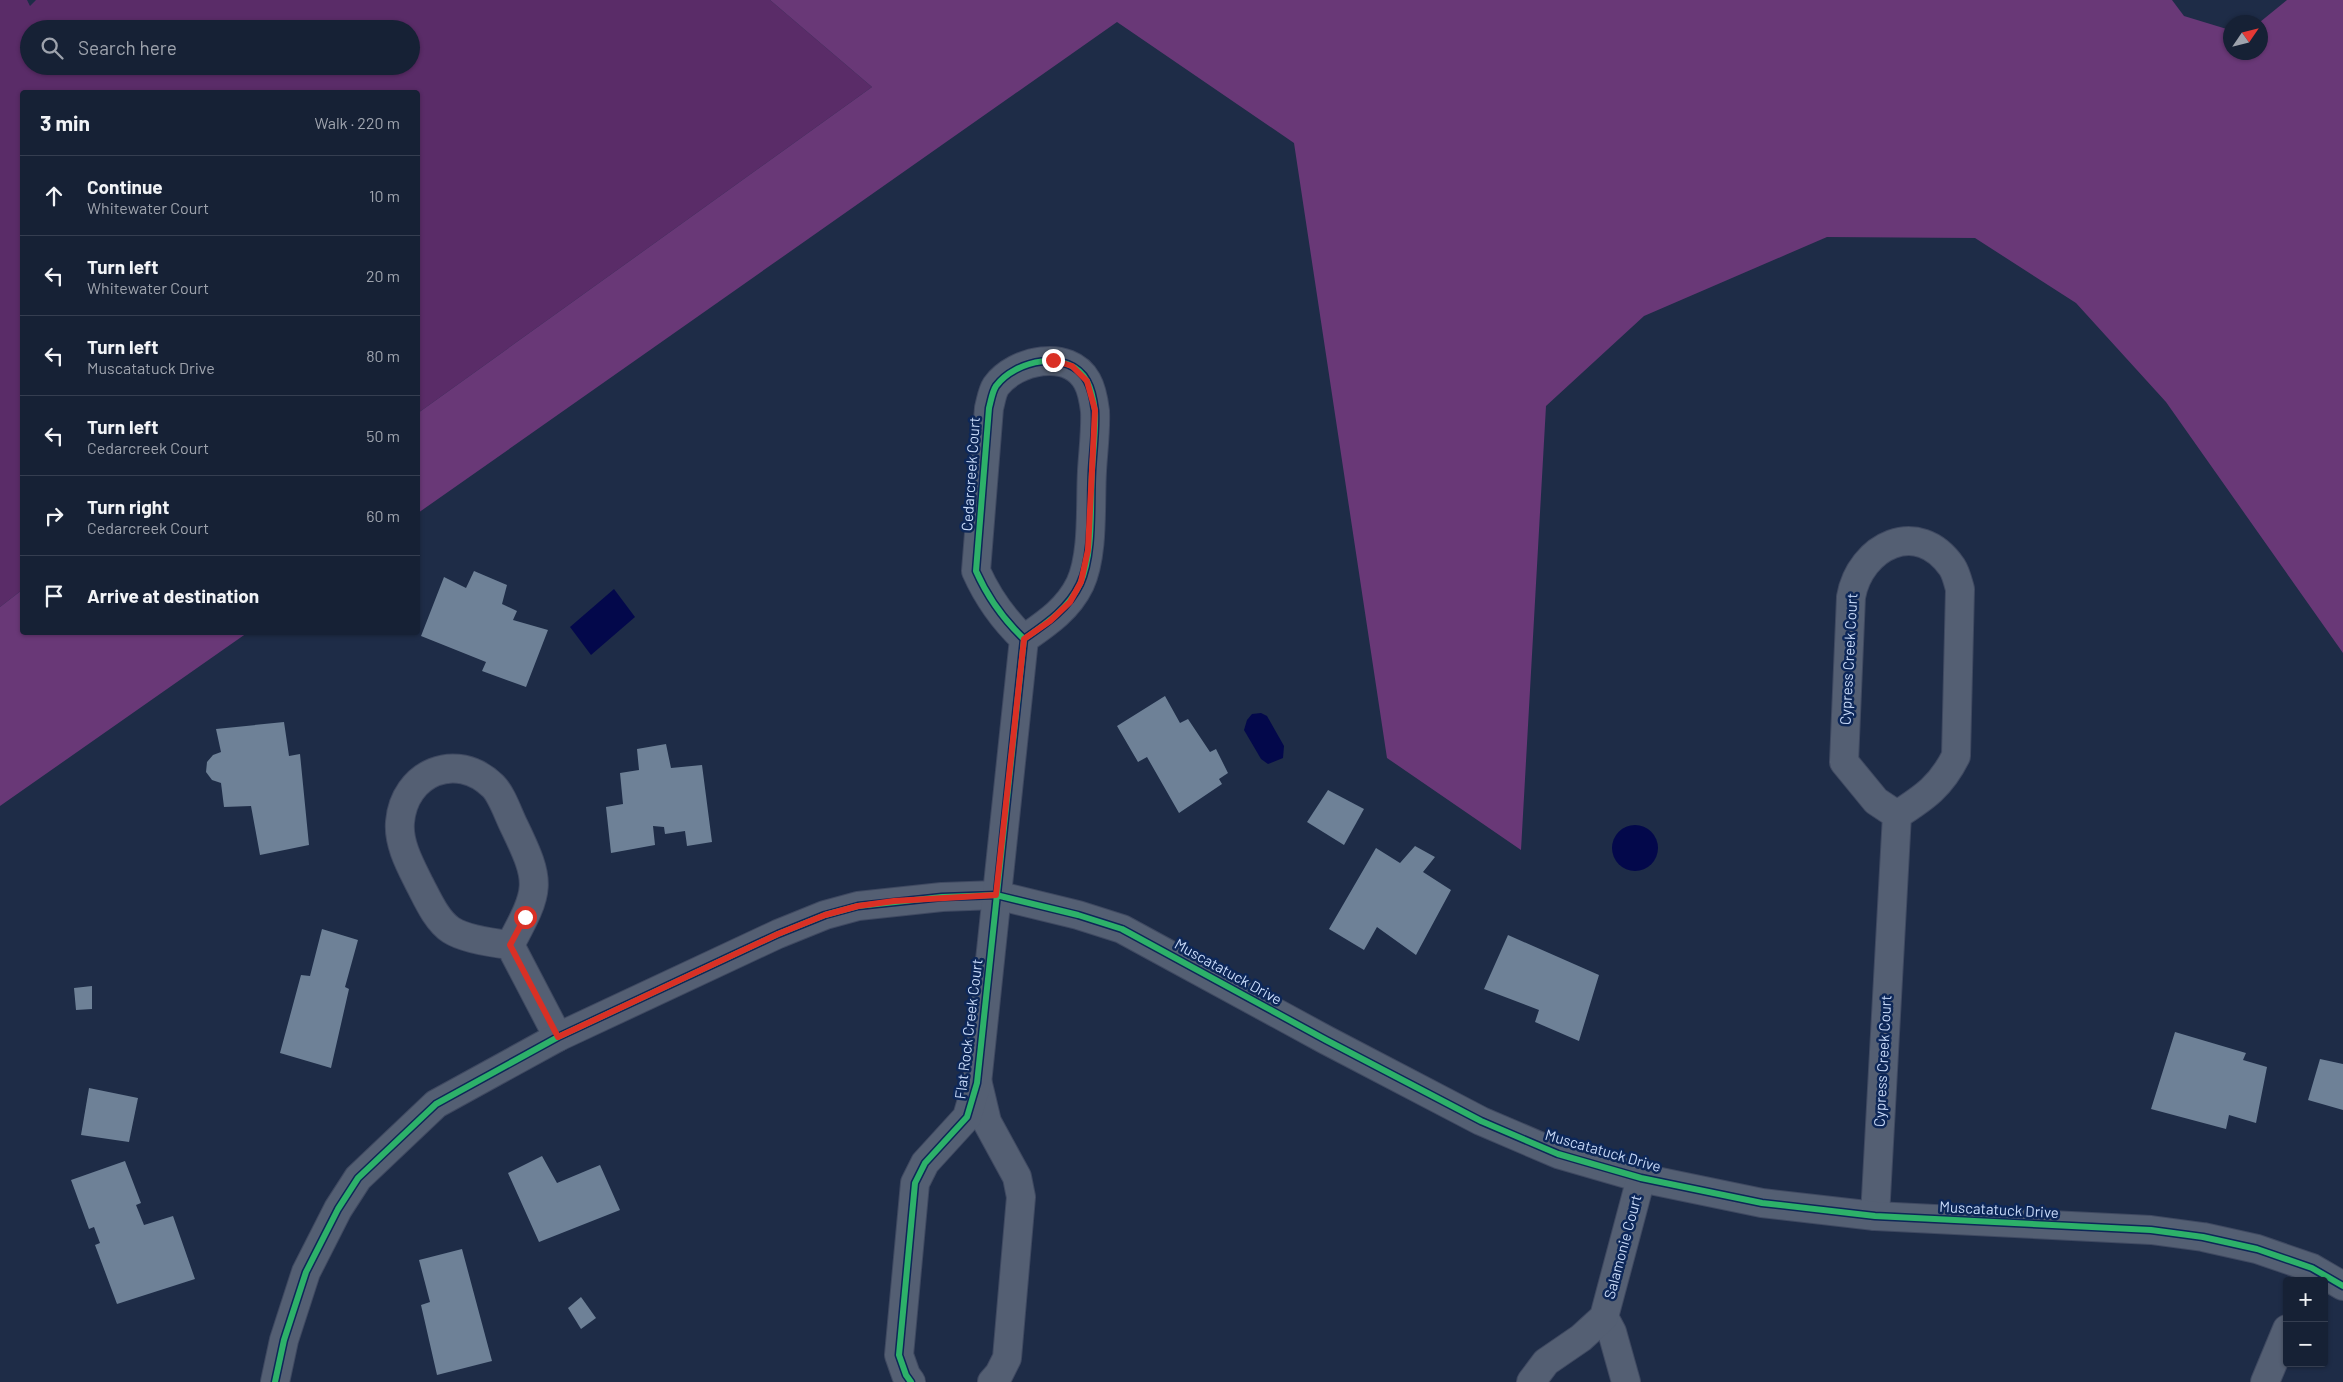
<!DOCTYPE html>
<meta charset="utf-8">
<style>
body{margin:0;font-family:Barlow,sans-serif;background:#1f293d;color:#f1f3f6}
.controls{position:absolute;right:15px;bottom:15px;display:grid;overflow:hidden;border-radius:5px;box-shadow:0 1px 4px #0004}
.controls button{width:45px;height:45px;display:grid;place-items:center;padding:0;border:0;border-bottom:1px solid #353e50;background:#162135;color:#f1f3f6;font:25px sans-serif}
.compass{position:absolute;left:2223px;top:15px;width:45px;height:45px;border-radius:50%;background:#162135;box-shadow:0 1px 4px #0004;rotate:55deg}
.stop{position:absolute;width:15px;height:15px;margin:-11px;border:4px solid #d93025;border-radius:50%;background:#fff}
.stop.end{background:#d93025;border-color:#fff;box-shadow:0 1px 5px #0008}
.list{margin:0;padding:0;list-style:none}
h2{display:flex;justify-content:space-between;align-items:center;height:65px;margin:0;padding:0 20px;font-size:21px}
h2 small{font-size:16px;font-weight:400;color:#9ea3ad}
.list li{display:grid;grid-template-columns:32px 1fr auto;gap:15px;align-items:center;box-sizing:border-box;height:80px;padding:0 20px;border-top:1px solid #353e50}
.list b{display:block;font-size:19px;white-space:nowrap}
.list p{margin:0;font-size:16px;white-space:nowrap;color:#9ea3ad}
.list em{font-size:16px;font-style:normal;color:#9ea3ad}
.icon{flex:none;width:28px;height:28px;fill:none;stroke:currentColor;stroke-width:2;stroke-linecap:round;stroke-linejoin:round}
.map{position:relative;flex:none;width:2343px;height:1382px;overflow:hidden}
.search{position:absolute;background:#162135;box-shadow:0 1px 4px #0004;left:20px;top:20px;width:400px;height:55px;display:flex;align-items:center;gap:12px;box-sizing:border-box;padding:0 18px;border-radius:28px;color:#9ea3ad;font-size:19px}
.panel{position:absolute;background:#162135;box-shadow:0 1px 4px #0004;left:20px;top:90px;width:400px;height:545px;border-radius:5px}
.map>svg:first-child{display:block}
.green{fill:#5a2c68;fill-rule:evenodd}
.forest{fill:#693877}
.water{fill:#03084b}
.building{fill:#6e8197}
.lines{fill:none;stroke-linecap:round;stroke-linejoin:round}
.minor-casing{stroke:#3f4961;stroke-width:30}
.minor{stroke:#545f73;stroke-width:28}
.cycleway-casing{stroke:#0d2758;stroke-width:9}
.cycleway{stroke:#2db169;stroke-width:6}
.route{stroke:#d93025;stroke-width:6}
.labels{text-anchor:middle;stroke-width:5;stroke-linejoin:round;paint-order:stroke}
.street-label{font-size:15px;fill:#c9dbfa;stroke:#0d2758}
</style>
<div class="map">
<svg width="2343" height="1382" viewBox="0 0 2343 1382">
<rect width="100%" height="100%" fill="#1e2c47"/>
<path class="green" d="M0,0H27L30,6L36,0H770L872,87L418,413V92H22V590L0,607ZM29,29H411V66H29Z"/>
<g class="forest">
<path d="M770,0H2172L2184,16L2230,30V52H2260V22L2287,0H2343V653L2166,402L2076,303L1975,238L1827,237L1644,316L1546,406L1521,850L1387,758L1294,143L1117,22L418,513V413L872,87Z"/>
<path d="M22,590V632L247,633L0,806V607Z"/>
</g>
<g class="water">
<path d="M614,589L635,617L591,655L570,627Z"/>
<path d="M1261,713L1267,716L1284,746L1283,758L1268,764L1261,759L1244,730L1247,720L1252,714Z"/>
<circle cx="1635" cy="848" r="23"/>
</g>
<g class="building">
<path d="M474,571L507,585L502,604L517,611L513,620L548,630L526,687L482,671L486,662L421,636L444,577L466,588Z"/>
<path d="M1165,696L1180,723L1188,719L1210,752L1216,749L1228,773L1219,779L1222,784L1179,813L1147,757L1138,762L1117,726Z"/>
<path d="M284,722L289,756L300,754L309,845L260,855L251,806L224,807L221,783L212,780L206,772L207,762L213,755L221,752L216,729Z"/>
<path d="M666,744L671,768L702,765L712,842L687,846L685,831L665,834L664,827L653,826L655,845L611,853L606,807L623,804L620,773L639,770L637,749Z"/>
<path d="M1328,790L1364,809L1344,845L1307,822Z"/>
<path d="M1415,846L1435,857L1423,872L1451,890L1416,955L1377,927L1364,950L1329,929L1376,848L1400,863Z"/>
<path d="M322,929L358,940L345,987L349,989L331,1068L280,1053L301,975L310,976Z"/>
<path d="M1508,935L1599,975L1579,1041L1535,1022L1539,1010L1484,989Z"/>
<path d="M92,986V1009L76,1010L74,988Z"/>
<path d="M2175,1032L2246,1053L2243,1060L2267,1067L2256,1123L2229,1115L2226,1129L2151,1109Z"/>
<path d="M2320,1059L2343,1064V1110L2308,1100Z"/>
<path d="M89,1088L138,1098L129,1142L81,1135Z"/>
<path d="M542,1156L557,1183L600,1165L620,1210L539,1242L508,1173Z"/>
<path d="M125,1161L141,1203L136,1205L144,1225L173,1216L195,1279L117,1304L95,1245L100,1243L94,1227L89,1229L71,1180Z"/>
<path d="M462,1249L492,1361L437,1375L421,1305L430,1302L419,1260Z"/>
<path d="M581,1297L596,1318L581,1329L568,1308Z"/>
</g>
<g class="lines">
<defs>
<g id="minor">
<path d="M510,945C493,943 465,939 451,930C436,920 427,898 419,883C410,865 398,843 400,822C404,773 456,750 493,786C502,795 508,814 514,826C542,884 540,889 510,945L558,1037"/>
<path d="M978,1084L987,1122L1017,1177L1021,1197L1007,1358L999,1374L992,1382"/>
<path d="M1875,1216L1897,815C1925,797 1941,786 1956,756L1960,589C1958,582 1956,573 1952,567C1918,517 1860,546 1851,597L1844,762L1876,801L1897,815"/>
<path d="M1604,1317L1612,1332L1626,1382"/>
<path d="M275,1382L284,1340L306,1272L338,1209L358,1178L436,1104L558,1037L778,934L825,915L858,906L942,897L996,895L1078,915L1122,929L1326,1040L1481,1121L1558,1154L1641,1178L1762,1203L1875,1216L2151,1230L2203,1237L2257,1249L2312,1268L2343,1286"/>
<path d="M911,1382L906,1375L899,1355L915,1183L925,1163L967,1117L977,1083L1024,639C1047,623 1068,609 1080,584C1094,554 1090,504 1092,471C1093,452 1096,430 1095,411C1094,403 1091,388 1087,381C1069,348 1015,360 996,386C992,392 991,401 989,408L976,571C988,598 1003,619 1024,639"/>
<path d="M1531,1382L1546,1362L1581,1338L1604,1317L1641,1178"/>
<path d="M2265,1382L2287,1329"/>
</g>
</defs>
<use href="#minor" class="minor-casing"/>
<use href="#minor" class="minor"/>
<defs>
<g id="cycleway">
<path d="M275,1382L284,1340L306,1272L338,1209L358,1178L436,1104L558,1037L778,934L825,915L858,906L942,897L996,895L1078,915L1122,929L1326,1040L1481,1121L1558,1154L1641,1178L1762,1203L1875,1216L2151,1230L2203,1237L2257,1249L2312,1268L2343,1286"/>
<path d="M911,1382L906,1375L899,1355L915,1183L925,1163L967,1117L977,1083L1024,639C1047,623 1068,609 1080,584C1094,554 1090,504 1092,471C1093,452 1096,430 1095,411C1094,403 1091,388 1087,381C1069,348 1015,360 996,386C992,392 991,401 989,408L976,571C988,598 1003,619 1024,639"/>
</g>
</defs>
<use href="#cycleway" class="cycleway-casing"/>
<use href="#cycleway" class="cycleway"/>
</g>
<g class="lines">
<path class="route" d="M525,917L510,945L558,1037L778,934L825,915L858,906L894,901L996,895L1024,639L1050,621L1070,602L1081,582L1088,550L1095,410L1087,381L1072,366L1053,360"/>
</g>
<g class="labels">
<g class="street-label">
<text transform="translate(971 474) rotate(-86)" y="5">Cedarcreek Court</text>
<text transform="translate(1849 659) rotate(-87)" y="5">Cypress Creek Court</text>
<text transform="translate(1228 972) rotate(29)" y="5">Muscatatuck Drive</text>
<text transform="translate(969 1029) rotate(-83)" y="5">Flat Rock Creek Court</text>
<text transform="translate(1883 1061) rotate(-87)" y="5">Cypress Creek Court</text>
<text transform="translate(1603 1151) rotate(16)" y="5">Muscatatuck Drive</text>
<text transform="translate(1999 1210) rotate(3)" y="5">Muscatatuck Drive</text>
<text transform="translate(1623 1247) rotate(-75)" y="5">Salamonie Court</text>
</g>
</g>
</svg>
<div class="controls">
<button>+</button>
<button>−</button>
</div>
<svg class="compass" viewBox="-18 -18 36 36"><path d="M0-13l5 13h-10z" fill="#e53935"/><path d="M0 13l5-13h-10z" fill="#9ea3ad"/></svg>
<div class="stop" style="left:525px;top:917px"></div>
<div class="stop end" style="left:1053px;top:360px"></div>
<div class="search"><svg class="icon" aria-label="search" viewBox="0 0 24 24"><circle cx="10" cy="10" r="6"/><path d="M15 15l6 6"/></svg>Search here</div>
<section class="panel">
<h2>3 min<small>Walk · 220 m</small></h2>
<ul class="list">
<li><svg class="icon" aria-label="ahead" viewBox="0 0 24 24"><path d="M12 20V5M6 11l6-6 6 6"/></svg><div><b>Continue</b><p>Whitewater Court</p></div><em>10 m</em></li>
<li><svg class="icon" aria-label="left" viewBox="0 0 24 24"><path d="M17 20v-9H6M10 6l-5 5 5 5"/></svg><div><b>Turn left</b><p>Whitewater Court</p></div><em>20 m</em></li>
<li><svg class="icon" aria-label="left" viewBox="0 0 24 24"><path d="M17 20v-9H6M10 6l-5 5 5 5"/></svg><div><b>Turn left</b><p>Muscatatuck Drive</p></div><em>80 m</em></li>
<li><svg class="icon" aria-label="left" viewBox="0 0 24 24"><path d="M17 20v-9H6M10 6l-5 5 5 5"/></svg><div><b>Turn left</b><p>Cedarcreek Court</p></div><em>50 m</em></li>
<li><svg class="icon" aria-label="right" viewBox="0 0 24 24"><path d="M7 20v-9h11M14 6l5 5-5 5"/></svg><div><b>Turn right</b><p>Cedarcreek Court</p></div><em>60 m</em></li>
<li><svg class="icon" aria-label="arrive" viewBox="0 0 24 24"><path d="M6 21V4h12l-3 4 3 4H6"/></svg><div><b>Arrive at destination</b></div></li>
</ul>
</section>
</div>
